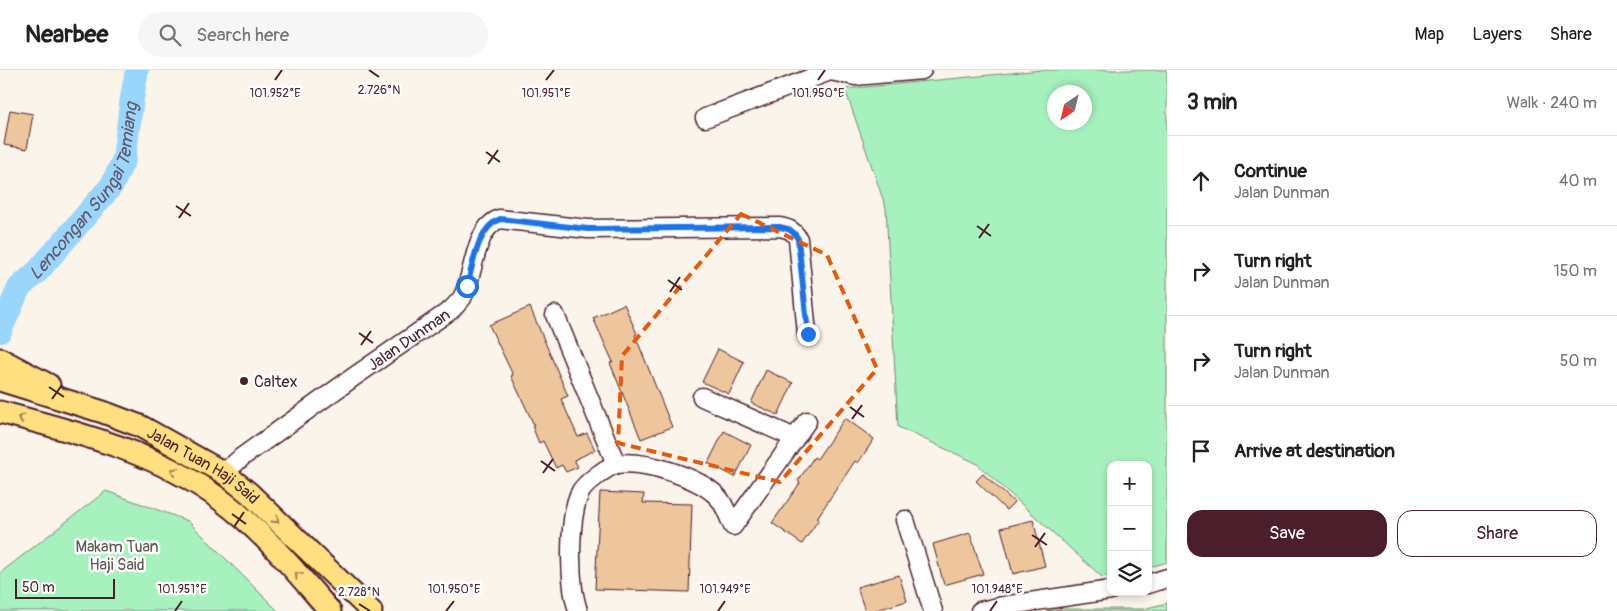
<!DOCTYPE html>
<meta charset="utf-8">
<style>
body{margin:0;font-family:Pangolin,sans-serif;background:#f6f6f6;color:#202124}
.controls{position:absolute;right:15px;bottom:15px;display:grid;overflow:hidden;border-radius:10px;box-shadow:0 2px 8px #0003}
.controls button{width:45px;height:45px;display:grid;place-items:center;padding:0;border:0;border-bottom:1px solid #e0e0e0;background:#fff;color:#202124;font:25px sans-serif}
.compass{position:absolute;left:1047px;top:15px;width:45px;height:45px;border-radius:50%;background:#fff;box-shadow:0 2px 8px #0003;rotate:215deg}
.scale{position:absolute;left:15px;bottom:12px;width:100px;box-sizing:border-box;padding-left:5px;border:2px solid #4a1f2b;border-top:0;font-size:14px;line-height:18px;white-space:nowrap;color:#4a1f2b;-webkit-text-stroke:4px #fff;paint-order:stroke}
.stop{position:absolute;width:15px;height:15px;margin:-11px;border:4px solid #1a73e8;border-radius:50%;background:#fff}
.stop.end{background:#1a73e8;border-color:#fff;box-shadow:0 1px 5px #0008}
.list{margin:0;padding:0;list-style:none}
h2{display:flex;justify-content:space-between;align-items:center;height:65px;margin:0;padding:0 20px;font-size:21px}
h2 small{font-size:16px;font-weight:400;color:#757577}
.list li{display:grid;grid-template-columns:32px 1fr auto;gap:15px;align-items:center;box-sizing:border-box;height:90px;padding:0 20px;border-top:1px solid #e0e0e0}
.list b{display:block;font-size:19px;white-space:nowrap}
.list p{margin:0;font-size:16px;white-space:nowrap;color:#757577}
.list em{font-size:16px;font-style:normal;color:#757577}
.actions{display:flex;gap:10px;padding:15px 20px}
.actions a{flex:1;padding:11px 0;border:1px solid #4a1f2b;border-radius:15px;text-align:center;font-size:18px;color:#4a1f2b}
.actions .main{background:#4a1f2b;color:#fff}
.icon{flex:none;width:28px;height:28px;fill:none;stroke:currentColor;stroke-width:2;stroke-linecap:round;stroke-linejoin:round}
.map{position:relative;flex:none;width:1167px;height:541px;overflow:hidden}
header{display:flex;align-items:center;gap:30px;box-sizing:border-box;height:70px;padding:0 25px;background:#fff;border-bottom:1px solid #e0e0e0}
header strong{font-size:24px}
nav{display:flex;gap:28px;margin-inline-start:auto;font-size:18px}
.search{width:350px;height:45px;background:#f6f6f6;display:flex;align-items:center;gap:12px;box-sizing:border-box;padding:0 18px;border-radius:28px;color:#757577;font-size:19px}
main{display:flex}
aside{flex:1;background:#fff}
.map>svg:first-child{display:block}
.green{fill:#a7f1bf;stroke:#788875;fill-rule:evenodd}
.lines{fill:none;stroke-linecap:round;stroke-linejoin:round}
.river{stroke:#9ad5fb;stroke-width:24}
.building{fill:#edc69d;stroke:#4a1f2b}
.minor-casing{stroke:#4a1f2b;stroke-width:21}
.major-casing{stroke:#4a1f2b;stroke-width:25}
.minor{stroke:#fff;stroke-width:18}
.major{stroke:#ffdf80;stroke-width:21}
.oneway{stroke:#a47f56}
.route{stroke:#1a73e8;stroke-width:6}
.marked{fill:none;stroke:#e8590c;stroke-width:4;stroke-dasharray:10 6;stroke-linejoin:round}
.ticks{fill:none;stroke:#4a1f2b;stroke-width:2}
.poi-dot{fill:#4a1f2b;stroke:#fff;stroke-width:2}
.labels{text-anchor:middle;stroke-width:5;stroke-linejoin:round;paint-order:stroke}
.street-label{font-size:16px;fill:#4a1f2b;stroke:#fff}
.poi-label{font-size:16px;fill:#4a1f2b;stroke:#fff;text-anchor:start}
.park-label{font-size:16px;fill:#615450;stroke:#fff}
.water-label{font-size:18px;font-style:italic;fill:#625669;stroke:#fff}
.ticks-label{font-size:12px;text-anchor:middle;fill:#4a1f2b;stroke:#fff;stroke-width:5;stroke-linejoin:round;paint-order:stroke}
</style>
<header>
<strong>Nearbee</strong>
<div class="search"><svg class="icon" aria-label="search" viewBox="0 0 24 24"><circle cx="10" cy="10" r="6"/><path d="M15 15l6 6"/></svg>Search here</div>
<nav><a>Map</a><a>Layers</a><a>Share</a></nav>
</header>
<main>
<div class="map">
<svg width="1167" height="541" viewBox="0 0 1167 541">
<rect width="100%" height="100%" fill="#fbf4eb"/>
<filter id="ink" filterUnits="userSpaceOnUse"><feTurbulence type="fractalNoise" baseFrequency=".02" numOctaves="2"/><feDisplacementMap in="SourceGraphic" scale="10" xChannelSelector="R" yChannelSelector="G"/><feConvolveMatrix kernelMatrix="1 2 1 2 8 2 1 2 1" color-interpolation-filters="sRGB"/></filter>
<g filter="url(#ink)">
<g class="green">
<path d="M1042,0H1167V492L1148,498V395H1111V505L1102,507L976,393L898,357L886,138L845,19ZM1054,22H1084V52H1054Z"/>
<path d="M106,421L188,451L278,541H0V503Z"/>
<path d="M1167,533V541H1046L1064,539H1143Z"/>
</g>
<g class="lines">
<path class="river" id="s1" d="M0,261L19,218L38,201L112,115L124,89L132,28L137,0"/>
</g>
<g class="building">
<path d="M10,40L33,44L27,79L4,75Z"/>
<path d="M624,234L637,264L635,265L672,357L641,369L610,293L613,292L593,248Z"/>
<path d="M530,237L568,326L561,329L578,367L587,363L595,380L574,390L578,397L566,402L562,395L556,398L543,371L539,373L532,356L534,355L511,306L513,305L489,255Z"/>
<path d="M718,279L744,292L729,324L702,312Z"/>
<path d="M766,300L793,313L778,345L751,333Z"/>
<path d="M845,348L874,369L858,393L855,391L817,448L819,449L802,474L772,453L800,413L798,411L814,387L817,389Z"/>
<path d="M724,361L751,375L735,407L708,393Z"/>
<path d="M983,404L1014,432L1006,440L976,411Z"/>
<path d="M600,422L644,424L643,433L692,434L689,522L595,519Z"/>
<path d="M1033,450L1045,496L1013,504L1001,458Z"/>
<path d="M970,463L983,504L944,515L933,474Z"/>
<path d="M899,505L907,531L873,541H865L857,517Z"/>
</g>
<g class="lines">
<defs>
<g id="minor">
<path d="M705,48L830,1L855,6L922,0"/>
<path d="M555,245L616,394"/>
<path d="M702,327L795,368"/>
<path id="s2" d="M224,403L242,387L355,306L451,240C455,236 459,232 462,228C475,205 473,160 499,149L588,159L780,157C789,159 793,160 798,169L807,264"/>
<path d="M905,450L933,541"/>
<path d="M1148,514L1167,508"/>
<path d="M578,541C576,534 574,526 573,519C570,495 569,442 581,421C586,413 608,396 617,394C644,390 698,407 717,426C724,433 729,447 733,456L807,351"/>
<path d="M980,541L1003,536L1111,520"/>
</g>
<g id="major">
<path d="M0,289L49,315"/>
<path id="s3" d="M0,310L103,342L140,356L224,403L249,423L371,541"/>
<path d="M0,342C76,362 157,382 221,430C263,461 296,502 330,541"/>
</g>
</defs>
<use href="#minor" class="minor-casing"/>
<use href="#major" class="major-casing"/>
<use href="#minor" class="minor"/>
<use href="#major" class="major"/>
</g>
<defs><path id="oneway-chevron" d="M-2-3.5L2.5 0L-2 3.5" fill="none" stroke-width="1.6" stroke-linecap="round" stroke-linejoin="round" transform="scale(1.25)"/></defs>
<g class="oneway">
<use href="#oneway-chevron" transform="translate(21 348) rotate(-165)"/>
<use href="#oneway-chevron" transform="translate(174 401) rotate(-153)"/>
<use href="#oneway-chevron" transform="translate(276 450) rotate(44)"/>
<use href="#oneway-chevron" transform="translate(298 505) rotate(-132)"/>
</g>
</g>
<g class="lines" filter="url(#ink)">
<path class="route" d="M467,216C473,195 477,158 500,149L588,159L780,157C789,159 793,160 798,169L808,264"/>
</g>
<path class="marked" d="M741,144L827,185L877,299L780,412L618,373L622,286Z"/>
<path class="ticks" d="M369,0L379,7M275,10L282,0M546,10L554,0M818,10L825,0M486,82L500,92M488,94L498,80M176,136L191,146M179,148L189,133M977,156L991,166M979,168L989,154M668,210L682,220M670,222L680,207M359,263L373,273M361,275L371,261M49,317L64,327M52,329L62,315M850,337L864,347M852,349L862,335M541,391L555,401M543,403L553,389M232,444L246,454M234,457L244,442M1032,465L1047,475M1035,477L1045,463M359,534L370,541M175,541L182,531M446,541L454,531M718,541L725,531M990,541L997,531"/>
<circle class="poi-dot" cx="244" cy="311" r="5"/>
<g class="labels">
<g class="street-label">
<text dy="6" stroke="none"><textPath href="#s2" startOffset="228">Jalan Dunman</textPath></text>
<text dy="6" stroke="none"><textPath href="#s3" startOffset="222">Jalan Tuan Haji Said</textPath></text>
</g>
<g class="poi-label">
<text x="254" y="317">Caltex</text>
</g>
<g class="park-label">
<text x="117" y="482">Makam Tuan<tspan x="117" dy="18">Haji Said</tspan></text>
</g>
<g class="water-label">
<text dy="6" stroke="none"><textPath href="#s1" startOffset="168">Lencongan Sungai Temiang</textPath></text>
</g>
</g>
<g class="ticks-label">
<text x="379" y="24">2.726°N</text>
<text x="275" y="27">101.952°E</text>
<text x="546" y="27">101.951°E</text>
<text x="818" y="27">101.950°E</text>
<text x="182" y="523">101.951°E</text>
<text x="454" y="523">101.950°E</text>
<text x="725" y="523">101.949°E</text>
<text x="997" y="523">101.948°E</text>
<text x="359" y="526">2.728°N</text>
</g>
</svg>
<div class="controls">
<button>+</button>
<button>−</button>
<button><svg class="icon" aria-label="layers" viewBox="0 0 24 24"><path d="M12 4l9 5-9 5-9-5zM3 14l9 5 9-5"/></svg></button>
</div>
<svg class="compass" viewBox="-18 -18 36 36"><path d="M0-13l5 13h-10z" fill="#e53935"/><path d="M0 13l5-13h-10z" fill="#757577"/></svg>
<div class="scale">50 m</div>
<div class="stop" style="left:467px;top:216px"></div>
<div class="stop end" style="left:808px;top:264px"></div>
</div>
<aside>
<h2>3 min<small>Walk · 240 m</small></h2>
<ul class="list">
<li><svg class="icon" aria-label="ahead" viewBox="0 0 24 24"><path d="M12 20V5M6 11l6-6 6 6"/></svg><div><b>Continue</b><p>Jalan Dunman</p></div><em>40 m</em></li>
<li><svg class="icon" aria-label="right" viewBox="0 0 24 24"><path d="M7 20v-9h11M14 6l5 5-5 5"/></svg><div><b>Turn right</b><p>Jalan Dunman</p></div><em>150 m</em></li>
<li><svg class="icon" aria-label="right" viewBox="0 0 24 24"><path d="M7 20v-9h11M14 6l5 5-5 5"/></svg><div><b>Turn right</b><p>Jalan Dunman</p></div><em>50 m</em></li>
<li><svg class="icon" aria-label="arrive" viewBox="0 0 24 24"><path d="M6 21V4h12l-3 4 3 4H6"/></svg><div><b>Arrive at destination</b></div></li>
</ul>
<div class="actions"><a class="main">Save</a><a>Share</a></div>
</aside>
</main>
